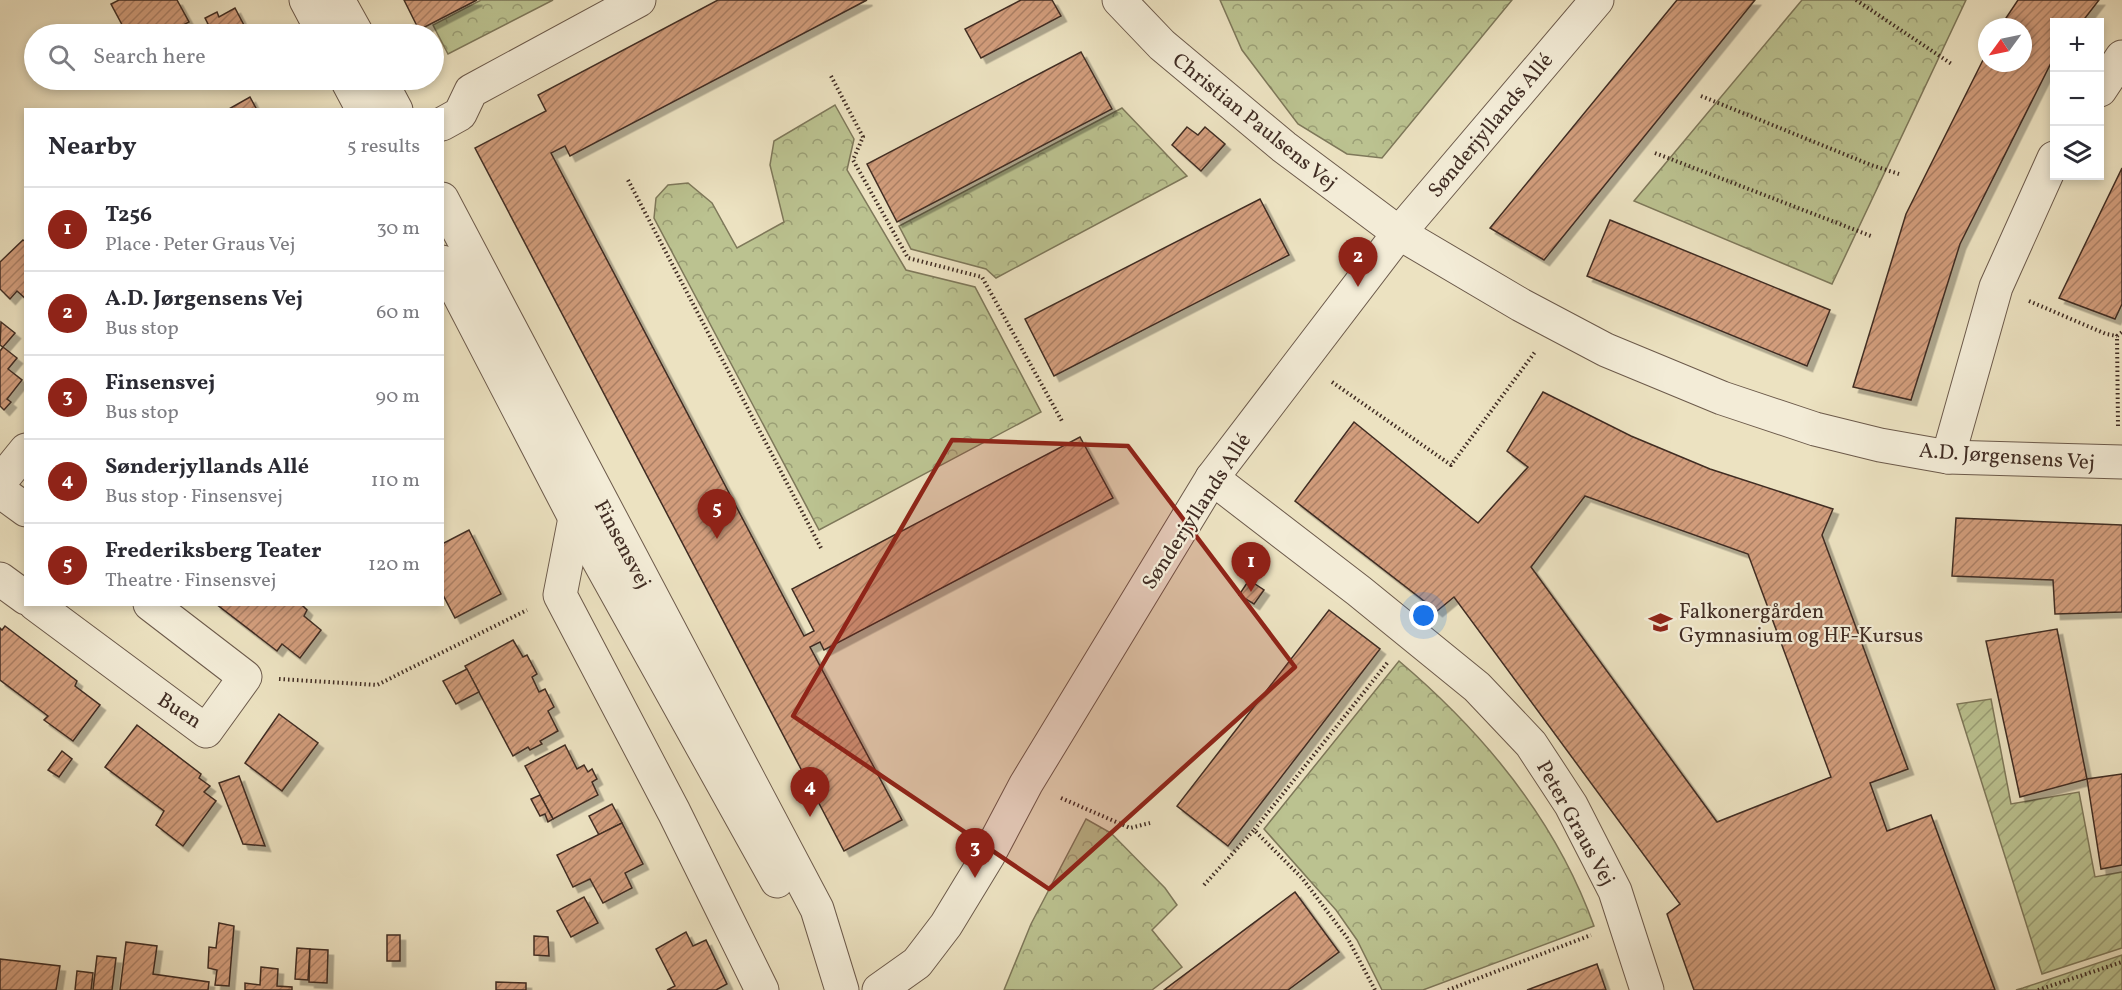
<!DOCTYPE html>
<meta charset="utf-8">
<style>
body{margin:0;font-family:Vollkorn,serif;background:#f2f2f3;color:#2b2b33}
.controls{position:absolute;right:18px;top:18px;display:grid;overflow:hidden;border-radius:0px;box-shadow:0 3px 9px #0003}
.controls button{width:54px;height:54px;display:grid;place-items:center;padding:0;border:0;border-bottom:2px solid #e1e1e2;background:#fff;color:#2b2b33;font:30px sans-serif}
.compass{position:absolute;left:1978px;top:18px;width:54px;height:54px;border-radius:50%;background:#fff;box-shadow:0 3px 9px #0003;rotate:237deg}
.you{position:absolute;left:1424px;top:616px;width:21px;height:21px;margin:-15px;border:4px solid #fff;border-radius:50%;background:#1a73e8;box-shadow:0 0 0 9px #1a73e833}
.badge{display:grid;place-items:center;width:39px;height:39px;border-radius:50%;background:#8f2418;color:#fff;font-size:20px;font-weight:700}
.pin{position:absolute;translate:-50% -50px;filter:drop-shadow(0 2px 3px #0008)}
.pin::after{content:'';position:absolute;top:32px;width:21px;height:18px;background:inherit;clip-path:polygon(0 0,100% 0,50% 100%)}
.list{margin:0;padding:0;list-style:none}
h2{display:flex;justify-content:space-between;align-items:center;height:78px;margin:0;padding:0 24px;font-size:26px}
h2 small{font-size:20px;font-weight:400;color:#7c7c81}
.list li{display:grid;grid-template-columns:39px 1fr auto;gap:18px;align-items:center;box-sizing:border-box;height:84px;padding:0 24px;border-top:2px solid #e1e1e2}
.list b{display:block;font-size:22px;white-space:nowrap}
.list p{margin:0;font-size:20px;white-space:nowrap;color:#7c7c81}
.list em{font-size:20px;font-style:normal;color:#7c7c81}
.icon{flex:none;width:33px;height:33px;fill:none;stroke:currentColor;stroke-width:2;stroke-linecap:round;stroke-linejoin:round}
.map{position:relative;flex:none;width:2122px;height:990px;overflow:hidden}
.search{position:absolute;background:#fff;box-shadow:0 3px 9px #0003;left:24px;top:24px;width:420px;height:66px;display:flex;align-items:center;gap:15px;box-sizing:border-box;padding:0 21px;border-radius:33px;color:#7c7c81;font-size:22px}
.panel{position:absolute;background:#fff;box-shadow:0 3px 9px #0003;left:24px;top:108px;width:420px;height:498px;border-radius:0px}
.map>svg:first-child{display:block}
.park{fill:url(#park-crowns);stroke:#7e785a;stroke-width:1.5}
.garden{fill:url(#garden-furrows);stroke:#7e785a;stroke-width:1.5}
.building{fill:url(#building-hatch);stroke:#412d24;stroke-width:1.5;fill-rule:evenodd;filter:url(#shadow)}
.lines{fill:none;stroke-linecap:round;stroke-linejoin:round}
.minor-casing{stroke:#6c5a4b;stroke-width:35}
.path{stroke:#412d24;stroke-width:4;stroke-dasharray:1.5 3;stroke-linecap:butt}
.minor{stroke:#f3ecd7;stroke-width:33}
.marked{fill:#8f2418;fill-opacity:0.2;stroke:#8f2418;stroke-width:4.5;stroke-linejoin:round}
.labels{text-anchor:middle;stroke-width:4.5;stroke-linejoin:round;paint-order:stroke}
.street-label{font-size:21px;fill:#412d24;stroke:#f3ecd7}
.poi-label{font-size:21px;fill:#412d24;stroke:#f3ecd7;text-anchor:start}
</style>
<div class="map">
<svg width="2122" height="990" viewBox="0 0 2122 990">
<defs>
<pattern id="park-crowns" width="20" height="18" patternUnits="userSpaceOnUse" patternTransform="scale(1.5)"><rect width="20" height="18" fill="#bbc290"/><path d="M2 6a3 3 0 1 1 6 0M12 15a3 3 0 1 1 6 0" fill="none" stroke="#9a9e75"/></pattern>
<pattern id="garden-furrows" width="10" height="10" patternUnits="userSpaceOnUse" patternTransform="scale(1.5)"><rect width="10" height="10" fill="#bbc290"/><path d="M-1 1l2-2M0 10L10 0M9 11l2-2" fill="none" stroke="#9a9e75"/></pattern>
<pattern id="building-hatch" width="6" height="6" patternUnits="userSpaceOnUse" patternTransform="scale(1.5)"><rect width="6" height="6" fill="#d29d7c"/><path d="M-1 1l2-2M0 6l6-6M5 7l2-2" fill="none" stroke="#ac8065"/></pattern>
<filter id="shadow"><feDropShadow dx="5.5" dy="5.5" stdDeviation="0" flood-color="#0004"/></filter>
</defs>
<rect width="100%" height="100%" fill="#ece2c1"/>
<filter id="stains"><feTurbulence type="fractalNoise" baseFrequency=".00333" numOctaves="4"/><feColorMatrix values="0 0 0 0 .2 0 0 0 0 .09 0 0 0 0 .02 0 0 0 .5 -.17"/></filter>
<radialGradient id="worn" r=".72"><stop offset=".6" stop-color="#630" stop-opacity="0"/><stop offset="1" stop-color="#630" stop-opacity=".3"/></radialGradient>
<g class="park">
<path d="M481,0H553L448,54L433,25Z"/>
<path d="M1220,0H1512L1382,158L1347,154L1298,124L1242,50Z"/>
<path d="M1802,0H1966L1832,284L1634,201Z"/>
<path d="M835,105L854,139L847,170L906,270L975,287L1041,412L819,530L654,218L656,198L668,185L688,183L712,203L737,248L784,222L770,165L774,141Z"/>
<path d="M1122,108L1187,176L996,278L986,269L911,249L899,226Z"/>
<path d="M1399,661C1484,733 1556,820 1594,926L1423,990H1382L1357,940L1336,910L1264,829Z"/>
<path d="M1086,819L1111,833L1165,888L1177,905L1152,930L1182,967L1152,990H1004L1031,924Z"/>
</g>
<g class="garden">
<path d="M1991,699L2011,804L2079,792L2095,877L2122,872V948L2042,974L1957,704Z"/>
<path d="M2122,955V990H2016L2023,988Z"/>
</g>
<g class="building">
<path d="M119,0H177L189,22L185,24L191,34H127L111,4Z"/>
<path d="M404,0H477L419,30Z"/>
<path d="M718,0H867L570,156L565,146L551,153L804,636L814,631L792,589L1080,437L1113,498L824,650L820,642L810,647L902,820L844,851L475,148L546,111L538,95Z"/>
<path d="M1021,0H1052L1061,16L981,58L965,29Z"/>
<path d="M1677,0H1755L1544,260L1490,228Z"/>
<path d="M2018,0H2099L2082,22H2054V57L1960,244L1911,400L1853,387L1906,214L1987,52V63H2023V27H2000Z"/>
<path d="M235,8L246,29L237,34H208L204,26L208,24L205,18L217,12L219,17Z"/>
<path d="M1081,52L1112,109L897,222L867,164Z"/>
<path d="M250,97L257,110H227Z"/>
<path d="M1187,127L1198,135L1205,127L1225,144L1201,171L1172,145Z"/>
<path d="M2122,168V304L2115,319L2059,298Z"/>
<path d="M1260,199L1289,255L1054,376L1025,319Z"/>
<path d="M1610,220L1830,310L1807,366L1587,276Z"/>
<path d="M23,240L26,242V299L17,291L10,299L0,289V262Z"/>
<path d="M1,322L15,333L3,347L0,345Z"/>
<path d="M3,347L17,358L8,369L22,380L7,399L11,402L4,410L0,406V351Z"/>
<path d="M1543,392L1631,436L1710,469L1833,509L1822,535L1908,769L1870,783L1887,831L1931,815L1995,990H1694L1667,914L1680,904L1454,597L1437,611L1295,501L1354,422L1478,523L1528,467L1507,451ZM1585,496L1748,554L1831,777L1717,822L1531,567Z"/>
<path d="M1956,518L2122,525V612L2055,614L2053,580L1952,576Z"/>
<path d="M469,530L501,594L455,618L442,593V544Z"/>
<path d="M1249,580L1264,590L1254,604L1239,595Z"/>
<path d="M216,604H301L307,610L304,616L321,630L300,658L282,644L277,651Z"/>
<path d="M1329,610L1380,649L1228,846L1177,806Z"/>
<path d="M5,626L77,681L75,686L100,705L73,741L44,720L48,716L0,680V628L2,630Z"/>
<path d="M2057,629L2087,779L2020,797L1986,641Z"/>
<path d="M513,640L523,657L527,655L537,674L532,677L539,692L545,689L554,707L548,711L558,731L540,741L542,744L530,750L528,747L513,756L465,666Z"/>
<path d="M467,669L479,692L456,704L443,681Z"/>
<path d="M279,714L318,743L282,791L245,763Z"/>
<path d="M137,725L201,774L199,778L210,786L204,792L216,801L183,846L156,825L164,811L105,767Z"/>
<path d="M565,745L577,769L584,765L588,772L592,769L597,779L592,782L598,795L553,819L525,766Z"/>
<path d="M62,751L72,759L59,777L48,770Z"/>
<path d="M2122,774V865L2101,869L2087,779Z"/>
<path d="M239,776L265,846L243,844L219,783Z"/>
<path d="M540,795L553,819L548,822L545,814L540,816L531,799Z"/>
<path d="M612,804L622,823L599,835L589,816Z"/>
<path d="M622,823L643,864L625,873L632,888L603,903L590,879L573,887L557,855Z"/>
<path d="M1295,892L1339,952L1288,990H1164Z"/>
<path d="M584,897L598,923L571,937L557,911Z"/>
<path d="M219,923L234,926L229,986L215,985L217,970L208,968L209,947L216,948Z"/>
<path d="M686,932L693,946L706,940L727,984L716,990H667L675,986L656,949Z"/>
<rect x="387" y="935" width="13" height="26"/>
<path d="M534,936L548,937L549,956L534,955Z"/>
<path d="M126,942L157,946L153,974L209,982L208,990H120Z"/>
<path d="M297,948L310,949L308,980L295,979Z"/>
<path d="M310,949L328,950L327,983L309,982Z"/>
<path d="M97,956L116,958L112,990H93Z"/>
<path d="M0,959L60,966L56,990H0Z"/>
<path d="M1597,964L1606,990H1527Z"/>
<path d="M261,967L278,969L277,986L292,987V990H245V983L260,985Z"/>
<path d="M77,971L93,973L91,990H75Z"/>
<path d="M496,982L526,983V990H496Z"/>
</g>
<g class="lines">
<defs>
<g id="minor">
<path d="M306,0L324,34"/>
<path d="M338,0L357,34"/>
<path d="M1119,0L1162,45L1284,147L1399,233L1521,305L1606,350L1722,398L1815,429L1880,445L1948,457L2122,462"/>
<path d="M347,80L363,110"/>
<path d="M380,80L396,110"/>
<path d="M2100,90L2122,57"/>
<path d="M442,124L460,114L471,91L639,0"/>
<path d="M442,199L817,909L842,990"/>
<path d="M442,262L575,518L777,881"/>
<path d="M1948,457L1996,287L2054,158"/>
<path d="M1212,478L1359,591L1477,687L1531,744L1571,805L1615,891L1647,990"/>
<path d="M0,482L26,450"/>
<path d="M0,491L26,510"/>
<path d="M583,513L575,518L560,595L674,812L762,990"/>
<path d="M0,579L26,598"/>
<path d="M35,604L206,731L245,677L150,604"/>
<path d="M879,990L917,963L946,925L988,856L1026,784L1212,478L1399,233L1597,0"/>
</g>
</defs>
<use href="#minor" class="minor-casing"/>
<g class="path">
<path d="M1856,0L1953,65"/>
<path d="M831,76L863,137L853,160L908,258L982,277L1063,423"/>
<path d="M1701,96L1871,165L1899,174"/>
<path d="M1655,153L1871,236"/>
<path d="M628,180L821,548"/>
<path d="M2029,301L2106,334L2117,336"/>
<path d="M1332,382L1451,465L1535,352"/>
<path d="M2118,426L2117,336L2122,332"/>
<path d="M279,679L377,685L527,610"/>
<path d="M1061,798L1130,828L1150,823"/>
<path d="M1204,885L1254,830"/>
<path d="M1375,990L1348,939L1302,878L1254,830L1388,662"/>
<path d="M1448,990L1591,935"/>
<path d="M2038,990L2122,962"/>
</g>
<use href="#minor" class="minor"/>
</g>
<path class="marked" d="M952,440L1128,446L1295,667L1049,889L793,716Z"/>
<defs>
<symbol id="school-bare" viewBox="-9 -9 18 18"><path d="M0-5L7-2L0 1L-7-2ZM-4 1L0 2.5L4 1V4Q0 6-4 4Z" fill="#8f2418" stroke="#f3ecd7" stroke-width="2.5" paint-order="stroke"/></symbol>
</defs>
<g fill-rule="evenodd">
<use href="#school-bare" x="1644" y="606" width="33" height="33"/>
</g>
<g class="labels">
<g class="street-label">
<text transform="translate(1255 121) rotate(39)" y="7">Christian Paulsens Vej</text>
<text transform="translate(1490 125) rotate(-50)" y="7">Sønderjyllands Allé</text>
<text transform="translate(2007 456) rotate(4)" y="7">A.D. Jørgensens Vej</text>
<text transform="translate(1196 511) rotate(-57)" y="7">Sønderjyllands Allé</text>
<text transform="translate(623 544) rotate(62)" y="7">Finsensvej</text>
<text transform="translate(180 710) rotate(33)" y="7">Buen</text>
<text transform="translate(1576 823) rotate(61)" y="7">Peter Graus Vej</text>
</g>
<g class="poi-label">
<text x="1679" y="618">Falkonergården<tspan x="1679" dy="24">Gymnasium og HF-Kursus</tspan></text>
</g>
</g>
<rect width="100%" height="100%" filter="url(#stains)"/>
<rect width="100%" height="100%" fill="url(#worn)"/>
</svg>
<div class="controls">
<button>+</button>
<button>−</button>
<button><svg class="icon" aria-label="layers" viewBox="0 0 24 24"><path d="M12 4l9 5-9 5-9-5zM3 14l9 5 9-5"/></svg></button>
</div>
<svg class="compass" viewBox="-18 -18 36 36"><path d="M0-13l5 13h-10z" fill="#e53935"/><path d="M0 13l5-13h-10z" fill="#7c7c81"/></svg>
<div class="you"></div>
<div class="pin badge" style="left:1251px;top:592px">1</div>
<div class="pin badge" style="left:1358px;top:287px">2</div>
<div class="pin badge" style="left:975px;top:878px">3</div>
<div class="pin badge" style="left:810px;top:817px">4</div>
<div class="pin badge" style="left:717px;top:539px">5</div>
<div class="search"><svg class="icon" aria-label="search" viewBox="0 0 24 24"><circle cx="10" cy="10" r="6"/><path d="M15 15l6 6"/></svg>Search here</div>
<section class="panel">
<h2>Nearby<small>5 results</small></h2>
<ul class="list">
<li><span class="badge">1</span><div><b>T256</b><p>Place · Peter Graus Vej</p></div><em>30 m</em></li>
<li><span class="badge">2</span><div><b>A.D. Jørgensens Vej</b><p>Bus stop</p></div><em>60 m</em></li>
<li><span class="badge">3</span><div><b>Finsensvej</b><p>Bus stop</p></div><em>90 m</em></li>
<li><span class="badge">4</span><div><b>Sønderjyllands Allé</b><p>Bus stop · Finsensvej</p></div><em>110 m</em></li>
<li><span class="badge">5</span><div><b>Frederiksberg Teater</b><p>Theatre · Finsensvej</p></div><em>120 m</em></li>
</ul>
</section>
</div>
